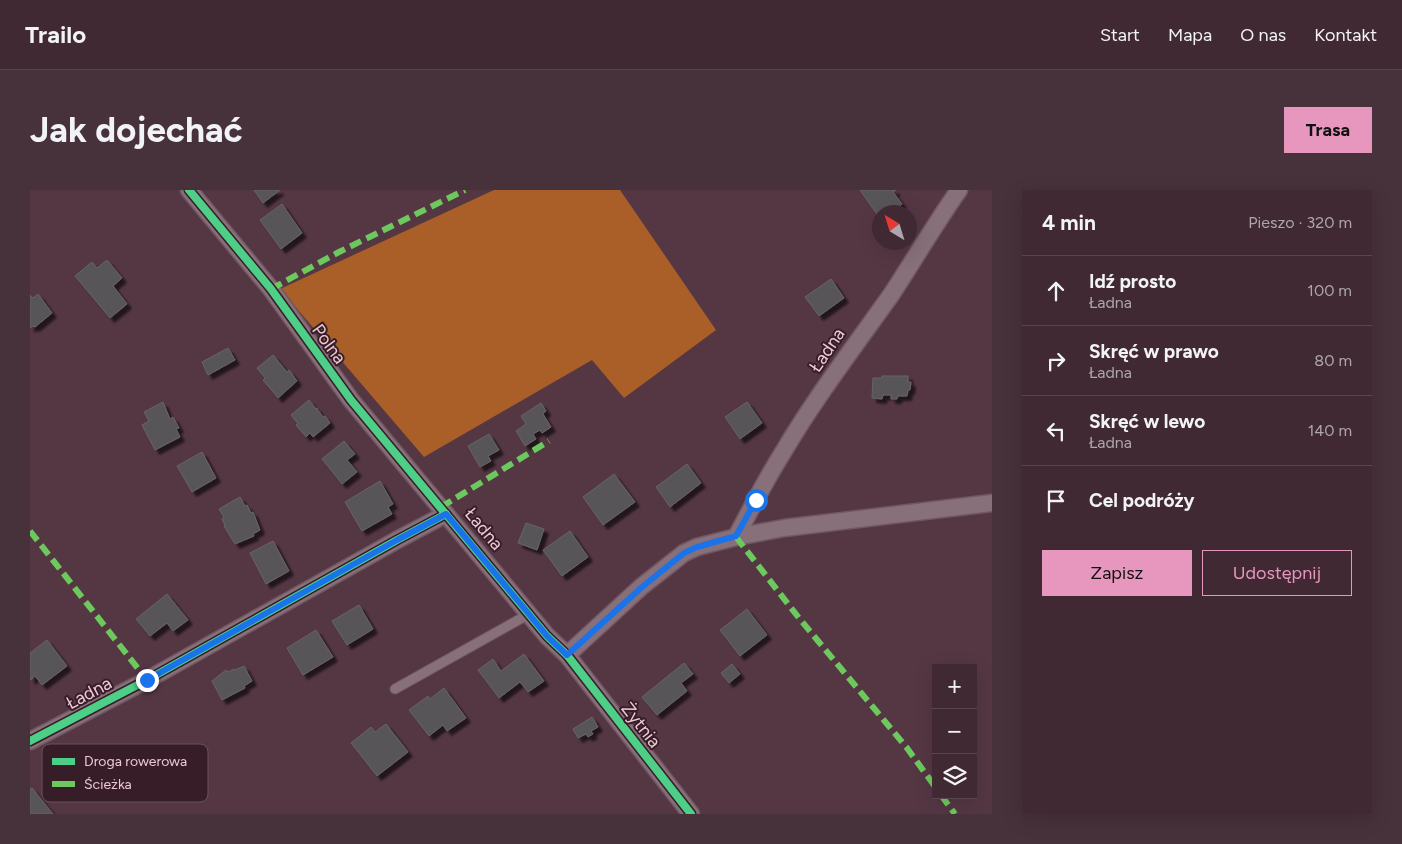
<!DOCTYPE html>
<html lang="pl">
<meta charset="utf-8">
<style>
body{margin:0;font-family:Figtree,sans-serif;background:#47313b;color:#f1f3f6}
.controls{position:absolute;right:15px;bottom:15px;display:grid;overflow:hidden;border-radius:0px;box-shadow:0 5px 20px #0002}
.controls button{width:45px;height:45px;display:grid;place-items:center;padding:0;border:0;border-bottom:1px solid #59454e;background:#402933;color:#f1f3f6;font:25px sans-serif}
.compass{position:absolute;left:842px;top:15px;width:45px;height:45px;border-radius:50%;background:#402933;box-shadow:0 5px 20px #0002;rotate:322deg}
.stop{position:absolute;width:15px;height:15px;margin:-11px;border:4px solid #1a73e8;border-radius:50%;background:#fff}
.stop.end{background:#1a73e8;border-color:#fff;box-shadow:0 1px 5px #0008}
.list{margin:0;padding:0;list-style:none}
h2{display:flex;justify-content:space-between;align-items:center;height:65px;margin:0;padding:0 20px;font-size:21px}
h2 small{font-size:16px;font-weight:400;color:#aea6ac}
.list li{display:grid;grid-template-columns:32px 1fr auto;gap:15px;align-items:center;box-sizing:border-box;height:70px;padding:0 20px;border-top:1px solid #59454e}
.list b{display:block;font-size:19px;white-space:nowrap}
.list p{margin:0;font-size:16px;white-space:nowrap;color:#aea6ac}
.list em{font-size:16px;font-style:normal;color:#aea6ac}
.actions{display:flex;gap:10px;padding:15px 20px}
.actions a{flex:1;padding:11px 0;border:1px solid #e797bd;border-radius:0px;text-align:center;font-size:18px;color:#e797bd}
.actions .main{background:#e797bd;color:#111}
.icon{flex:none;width:28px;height:28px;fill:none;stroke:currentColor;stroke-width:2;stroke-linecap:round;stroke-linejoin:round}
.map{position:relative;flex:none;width:962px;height:624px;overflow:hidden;border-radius:0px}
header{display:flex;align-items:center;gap:30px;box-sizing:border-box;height:70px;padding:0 25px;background:#402933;border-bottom:1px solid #59454e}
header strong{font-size:24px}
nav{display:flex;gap:28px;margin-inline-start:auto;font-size:18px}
.intro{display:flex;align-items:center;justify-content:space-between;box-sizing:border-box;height:120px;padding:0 30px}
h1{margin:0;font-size:35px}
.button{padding:12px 22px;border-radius:0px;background:#e797bd;color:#111;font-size:18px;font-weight:700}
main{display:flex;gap:30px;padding:0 30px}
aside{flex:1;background:#402933;border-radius:0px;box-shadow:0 5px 20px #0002}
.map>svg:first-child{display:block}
.forest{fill:#a95f27}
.building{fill:#585559;stroke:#666467;filter:url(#shadow)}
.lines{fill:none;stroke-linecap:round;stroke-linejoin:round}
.service-casing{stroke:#725762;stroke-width:11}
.minor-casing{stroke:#725762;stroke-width:19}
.service{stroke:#87707a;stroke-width:9}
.minor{stroke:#87707a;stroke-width:16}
.quiet{stroke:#6dc95d;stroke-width:6;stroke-dasharray:12 6;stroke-linecap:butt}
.cycleway-casing{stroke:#371d27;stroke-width:11}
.cycleway{stroke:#4dcf88;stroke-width:8}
.route{stroke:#1a73e8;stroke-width:6}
.labels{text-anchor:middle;stroke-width:4;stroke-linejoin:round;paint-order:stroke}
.street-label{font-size:18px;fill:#edc9d5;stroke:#371d27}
.key{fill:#371d27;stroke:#6e515b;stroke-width:1}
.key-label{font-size:14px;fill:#edc9d5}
</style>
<header>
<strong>Trailo</strong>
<nav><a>Start</a><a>Mapa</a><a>O nas</a><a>Kontakt</a></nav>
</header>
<div class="intro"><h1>Jak dojechać</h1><a class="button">Trasa</a></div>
<main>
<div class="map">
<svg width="962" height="624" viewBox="0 0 962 624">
<defs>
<filter id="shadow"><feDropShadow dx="4.5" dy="4.5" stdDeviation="1" flood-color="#0009"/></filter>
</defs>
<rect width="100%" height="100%" fill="#553744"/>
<path class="forest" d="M464,0H590L686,140L594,208L562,170L394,267L250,99Z"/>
<g class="building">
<path d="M224,0H250L233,13Z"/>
<path d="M830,0H866L863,2L872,14L861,22H849V27Z"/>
<path d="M252,14L272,43L251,59L230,30Z"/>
<path d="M77,70L92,88L83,96L97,114L80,128L45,86L62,72L67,78Z"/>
<path d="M801,89L814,108L789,126L775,107Z"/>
<path d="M8,104L22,123L5,137L3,136L0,138V105L3,108Z"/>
<path d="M198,158L205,170L178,185L172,172Z"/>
<path d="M243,165L257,182L259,180L267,191L248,208L233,190L235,188L227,178Z"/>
<path d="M852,186H878V192H881L880,200H878L877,206H868L867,209H861V205H853L852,209L842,208L843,188H852Z"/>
<path d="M279,210L286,219L288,218L287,219L293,227L295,226L300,233L283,247L280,243L276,247L266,235L268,234L261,225Z"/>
<path d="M133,212L140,229L143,227L149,238L146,239L150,247L125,260L112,235L119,231L114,222Z"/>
<path d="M717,212L732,233L710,249L695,227Z"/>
<path d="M511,213L516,221L513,224L521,237L512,243L510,240L503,244L506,249L495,256L486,241L496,234L491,226Z"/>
<path d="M459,244L469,260L458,266L461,271L450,277L438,256Z"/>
<path d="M314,251L325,264L317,270L327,282L312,294L292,269Z"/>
<path d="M172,262L186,288L162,302L147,276Z"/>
<path d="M657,274L671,293L640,317L626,297Z"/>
<path d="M584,284L605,312L573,335L553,307Z"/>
<path d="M350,291L363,314L358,317L362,324L332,341L315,312Z"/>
<path d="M210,307L215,316L217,315L221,323L223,322L230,340L223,344L224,346L205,354L194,336L195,335L192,329L194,327L189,319Z"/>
<path d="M496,333L514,339L507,360L488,353Z"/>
<path d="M540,341L558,367L532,386L513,360Z"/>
<path d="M243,351L259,381L236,394L220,363Z"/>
<path d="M137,404L158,430L143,441L137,433L120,446L106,429Z"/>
<path d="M329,415L343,439L317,455L302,431Z"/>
<path d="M717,419L737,445L710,466L690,440Z"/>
<path d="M286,440L303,467L273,485L257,458Z"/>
<path d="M17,450L37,476L12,495L5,486L1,490L0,488V463Z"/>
<path d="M494,464L514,491L498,502L490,492L469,508L448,480L463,469L471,481Z"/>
<path d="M654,473L663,484L651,493L657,501L627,525L612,507Z"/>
<path d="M702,474L710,484L699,493L691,483Z"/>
<path d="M214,476L222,491L214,496L215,498L192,510L182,491L196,480L198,482L204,479L205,480Z"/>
<path d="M414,498L436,528L417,541L413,535L399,546L379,520L398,506L400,509Z"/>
<path d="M562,527L568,537L561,541L563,544L558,547L556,544L548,548L543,539Z"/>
<path d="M356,534L378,562L347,586L321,553L341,537L345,542Z"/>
<path d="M2,598L23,624H0V599Z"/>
</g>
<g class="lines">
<defs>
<path id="service" d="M365,499L499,424"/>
<g id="minor">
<path d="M159,0L241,99L321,210L517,446L537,465L661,624"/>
<path d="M706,347C721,319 735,291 752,264C785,208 824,157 861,105C884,70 905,34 929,0"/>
<path d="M537,465L611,397L654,363L667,357L706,347L754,338L962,313"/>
<path d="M0,551L117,490L367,350L416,324"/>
</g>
</defs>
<use href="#service" class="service-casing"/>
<use href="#minor" class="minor-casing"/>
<use href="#service" class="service"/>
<use href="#minor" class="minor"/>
<g class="quiet">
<path d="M241,99L309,62L435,0"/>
<path d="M411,317L519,251"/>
<path d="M0,341L117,490"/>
<path d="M706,347L769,428L877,558L906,598"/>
<path d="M911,605L925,624"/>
</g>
<defs>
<g id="cycleway">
<path d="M159,0L241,99L321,210L517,446L537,465L661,624"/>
<path d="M0,551L117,490L367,350L416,324"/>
</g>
</defs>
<use href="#cycleway" class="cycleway-casing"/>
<use href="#cycleway" class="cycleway"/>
</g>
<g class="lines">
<path class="route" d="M117,490L367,350L416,324L517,446L537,465L612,397L654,363L667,357L706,346L726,310"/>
</g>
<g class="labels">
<g class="street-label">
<text transform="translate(299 154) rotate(54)" y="6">Polna</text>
<text transform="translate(797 160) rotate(-56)" y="6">Ładna</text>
<text transform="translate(454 339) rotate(50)" y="6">Ładna</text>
<text transform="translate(59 503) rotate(-28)" y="6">Ładna</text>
<text transform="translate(611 535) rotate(52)" y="6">Żytnia</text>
</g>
</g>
<rect x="12" y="554" width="166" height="58" rx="8" class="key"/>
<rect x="22" y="568" width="23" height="7" fill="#4dcf88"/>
<rect x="22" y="591" width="23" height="6" fill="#6dc95d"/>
<g class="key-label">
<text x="54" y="576">Droga rowerowa</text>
<text x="54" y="599">Ścieżka</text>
</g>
</svg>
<div class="controls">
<button>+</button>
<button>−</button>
<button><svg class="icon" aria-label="layers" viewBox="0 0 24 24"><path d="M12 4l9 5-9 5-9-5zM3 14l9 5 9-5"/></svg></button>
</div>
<svg class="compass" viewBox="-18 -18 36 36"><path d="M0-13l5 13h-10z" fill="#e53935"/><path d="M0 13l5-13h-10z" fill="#aea6ac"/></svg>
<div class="stop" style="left:726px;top:310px"></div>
<div class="stop end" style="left:117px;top:490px"></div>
</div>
<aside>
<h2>4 min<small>Pieszo · 320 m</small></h2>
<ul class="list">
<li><svg class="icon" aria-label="ahead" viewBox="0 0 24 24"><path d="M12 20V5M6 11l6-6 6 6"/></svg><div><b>Idź prosto</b><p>Ładna</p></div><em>100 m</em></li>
<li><svg class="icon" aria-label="right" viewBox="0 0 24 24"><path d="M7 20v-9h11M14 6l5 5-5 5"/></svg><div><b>Skręć w prawo</b><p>Ładna</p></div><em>80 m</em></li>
<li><svg class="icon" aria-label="left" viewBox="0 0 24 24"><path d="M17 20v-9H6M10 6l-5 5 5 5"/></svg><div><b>Skręć w lewo</b><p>Ładna</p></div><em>140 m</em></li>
<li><svg class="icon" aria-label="arrive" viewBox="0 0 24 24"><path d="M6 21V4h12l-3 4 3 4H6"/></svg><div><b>Cel podróży</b></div></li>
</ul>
<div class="actions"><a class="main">Zapisz</a><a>Udostępnij</a></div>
</aside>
</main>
